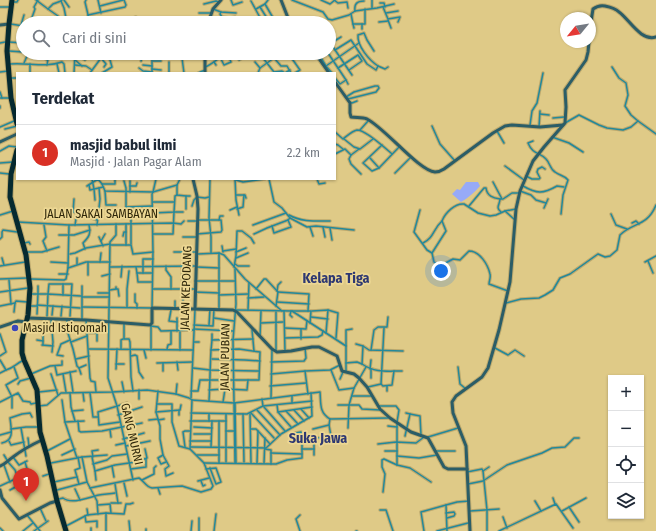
<!DOCTYPE html>
<html lang="id">
<meta charset="utf-8">
<style>
body{margin:0;font-family:"Fira Sans Condensed",sans-serif;background:#f2f2f3;color:#1f2937}
.controls{position:absolute;right:12px;bottom:12px;display:grid;overflow:hidden;border-radius:0px;box-shadow:0 1px 3px #0004}
.controls button{width:36px;height:36px;display:grid;place-items:center;padding:0;border:0;border-bottom:1px solid #e0e1e3;background:#fff;color:#1f2937;font:20px sans-serif}
.compass{position:absolute;left:560px;top:12px;width:36px;height:36px;border-radius:50%;background:#fff;box-shadow:0 1px 3px #0004;rotate:240deg}
.you{position:absolute;left:441px;top:271px;width:14px;height:14px;margin:-10px;border:3px solid #fff;border-radius:50%;background:#1a73e8;box-shadow:0 0 0 6px #1a73e833}
.badge{display:grid;place-items:center;width:26px;height:26px;border-radius:50%;background:#d93025;color:#fff;font-size:13px;font-weight:700}
.pin{position:absolute;translate:-50% -33px;filter:drop-shadow(0 1px 2px #0008)}
.pin::after{content:'';position:absolute;top:21px;width:14px;height:12px;background:inherit;clip-path:polygon(0 0,100% 0,50% 100%)}
.list{margin:0;padding:0;list-style:none}
h2{display:flex;justify-content:space-between;align-items:center;height:52px;margin:0;padding:0 16px;font-size:17px}
h2 small{font-size:13px;font-weight:400;color:#747a83}
.list li{display:grid;grid-template-columns:26px 1fr auto;gap:12px;align-items:center;box-sizing:border-box;height:56px;padding:0 16px;border-top:1px solid #e0e1e3}
.list b{display:block;font-size:15px;white-space:nowrap}
.list p{margin:0;font-size:13px;white-space:nowrap;color:#747a83}
.list em{font-size:13px;font-style:normal;color:#747a83}
.icon{flex:none;width:22px;height:22px;fill:none;stroke:currentColor;stroke-width:2;stroke-linecap:round;stroke-linejoin:round}
.map{position:relative;flex:none;width:656px;height:531px;overflow:hidden}
.search{position:absolute;background:#fff;box-shadow:0 1px 3px #0004;left:16px;top:16px;width:320px;height:44px;display:flex;align-items:center;gap:10px;box-sizing:border-box;padding:0 14px;border-radius:22px;color:#747a83;font-size:15px}
.panel{position:absolute;background:#fff;box-shadow:0 1px 3px #0004;left:16px;top:72px;width:320px;height:108px;border-radius:0px}
.map>svg:first-child{display:block}
.water{fill:#97aaf8}
.lines{fill:none;stroke-linecap:round;stroke-linejoin:round}
.street-casing{stroke:#bca96e;stroke-width:3.5}
.secondary-casing{stroke:#bca96e;stroke-width:5}
.highway-casing{stroke:#bca96e;stroke-width:7}
.street{stroke:#23899b;stroke-width:1.5}
.secondary{stroke:#2b5d67;stroke-width:3}
.highway{stroke:#062a30;stroke-width:5}
.poi-dot{fill:#3c46ba;stroke:#ecd793;stroke-width:1.5}
.labels{text-anchor:middle;stroke-width:3.5;stroke-linejoin:round;paint-order:stroke}
.street-label{font-size:12px;fill:#2f270a;stroke:#ecd793}
.poi-label{font-size:12px;fill:#2f270a;stroke:#ecd793;text-anchor:start}
.quarter-label{font-size:14px;font-weight:bold;fill:#2e3872;stroke:#ecd793}
</style>
<div class="map">
<svg width="656" height="531" viewBox="0 0 656 531">
<rect width="100%" height="100%" fill="#dfca87"/>
<path class="water" d="M466,182H478L480,186C475,192 468,198 461,202L452,194L457,189L460,190Z"/>
<g class="lines">
<defs>
<g id="street">
<path d="M36,0L48,9L53,4L61,1"/>
<path d="M62,0L61,1L64,8L67,23"/>
<path d="M64,0L69,7"/>
<path d="M86,0L85,2L90,23"/>
<path d="M98,0L101,13"/>
<path d="M231,0L233,5L242,2"/>
<path d="M292,0L323,12L328,19L332,20L349,15L355,11L377,8L394,4"/>
<path d="M321,0L330,4L335,0"/>
<path d="M334,0L338,3L347,2L348,8"/>
<path d="M372,0V8"/>
<path d="M251,1L263,23"/>
<path d="M13,2H17L18,0"/>
<path d="M380,3H384L385,7"/>
<path d="M204,4L216,1L219,2"/>
<path d="M265,4L276,23"/>
<path d="M100,6L123,0"/>
<path d="M0,7H10"/>
<path d="M260,7L270,23"/>
<path d="M383,7L388,19L400,17L398,22"/>
<path d="M48,9L58,16L62,23"/>
<path d="M213,9L221,12L236,13"/>
<path d="M256,9L265,4L268,0"/>
<path d="M355,11C354,4 357,1 364,1"/>
<path d="M199,13H211"/>
<path d="M386,13L398,11"/>
<path d="M351,14L353,24H365V9"/>
<path d="M88,15L125,7L126,5L124,0"/>
<path d="M222,17L230,18L235,17"/>
<path d="M388,20L391,28"/>
<path d="M221,22L222,17L220,14L221,12"/>
<path d="M379,22L388,21"/>
<path d="M30,23L35,9L34,7L38,0"/>
<path d="M119,23L136,17L140,19V23"/>
<path d="M308,23L311,21"/>
<path d="M11,24L23,26"/>
<path d="M353,24L354,28"/>
<path d="M21,25L24,15"/>
<path d="M329,27L332,31"/>
<path d="M362,29V24"/>
<path d="M329,33L332,31L333,32L329,35"/>
<path d="M329,41L352,75"/>
<path d="M9,42L23,43"/>
<path d="M0,43L5,42"/>
<path d="M331,43L341,37"/>
<path d="M335,50L351,40L367,64L376,70L378,66C369,60 357,46 358,35L364,33L367,40L374,51"/>
<path d="M9,51L23,52"/>
<path d="M38,53L47,60"/>
<path d="M67,53L82,66"/>
<path d="M118,53L119,55"/>
<path d="M141,53L149,56H161L163,53"/>
<path d="M235,53L239,60L251,53"/>
<path d="M262,53L263,58L274,72L282,71L285,73L290,70"/>
<path d="M282,53L285,57L289,55"/>
<path d="M288,53L300,70L295,73"/>
<path d="M318,53L326,66"/>
<path d="M328,53L346,80L340,84L335,78"/>
<path d="M133,56L134,53"/>
<path d="M273,57L279,53"/>
<path d="M75,58L80,57L85,60L89,55"/>
<path d="M101,58L106,64L104,67"/>
<path d="M176,58H182"/>
<path d="M275,59L281,66H287L291,73"/>
<path d="M141,61L143,54"/>
<path d="M153,61H161"/>
<path d="M169,62V73"/>
<path d="M214,62L216,65"/>
<path d="M255,62L260,68"/>
<path d="M24,63L27,56"/>
<path d="M9,64C27,62 45,68 62,62L64,64L65,73"/>
<path d="M30,64V73"/>
<path d="M57,64L59,73"/>
<path d="M47,65L49,53"/>
<path d="M75,65L86,66L92,70"/>
<path d="M143,65L152,66"/>
<path d="M378,66L385,69L388,67"/>
<path d="M205,67C213,64 219,57 227,53L231,62L224,65L220,57"/>
<path d="M612,67L619,78L626,83L628,95L625,106L631,115L638,121"/>
<path d="M139,68L143,71L152,72"/>
<path d="M338,68L358,55L362,61L349,70"/>
<path d="M152,69L161,70"/>
<path d="M0,72L8,71"/>
<path d="M74,73L75,53"/>
<path d="M90,73L101,58L107,53"/>
<path d="M102,73L112,67L110,60L105,54"/>
<path d="M152,73V56"/>
<path d="M184,73L182,58L185,53"/>
<path d="M198,73L205,70"/>
<path d="M258,73L260,68L274,58L271,53"/>
<path d="M332,73L326,66L359,43"/>
<path d="M11,78H17"/>
<path d="M346,80L348,84"/>
<path d="M0,92L2,98"/>
<path d="M346,97L354,92L375,86H378L379,88L376,92L348,99V98"/>
<path d="M0,98H9"/>
<path d="M350,102L352,103L357,101"/>
<path d="M0,106V108"/>
<path d="M540,114L549,115"/>
<path d="M553,118L564,117"/>
<path d="M565,123L579,115L599,125L607,128L623,130L631,127L638,121L656,134"/>
<path d="M530,125L532,111L537,103L543,73"/>
<path d="M432,126L440,144L455,161"/>
<path d="M0,127L14,121"/>
<path d="M539,127L540,111"/>
<path d="M5,129L17,126"/>
<path d="M360,130L368,121"/>
<path d="M497,131L504,143"/>
<path d="M335,132L343,139C347,136 352,131 357,130C366,130 385,148 392,154"/>
<path d="M552,137L569,143L583,152"/>
<path d="M344,139L354,147L360,149L373,139"/>
<path d="M533,141L528,143C533,155 540,152 546,159C550,163 550,169 555,172C560,176 564,175 568,180L563,195L561,214"/>
<path d="M335,144L338,145L343,149"/>
<path d="M382,145L363,163L372,171L379,168L400,146"/>
<path d="M0,151L9,146L17,147"/>
<path d="M335,154L345,149L351,155L359,149"/>
<path d="M351,155L349,159L351,164L361,174"/>
<path d="M370,158L379,168"/>
<path d="M0,163L13,162"/>
<path d="M505,166L524,180"/>
<path d="M0,173L9,174"/>
<path d="M395,173L410,158"/>
<path d="M526,176L532,179H539L540,178L537,172L538,169L542,167L545,169"/>
<path d="M210,179L209,218L211,237V253"/>
<path d="M235,179L236,200L239,215"/>
<path d="M269,179L274,202L282,208L290,218L307,227L316,226L354,230"/>
<path d="M317,179L319,184L325,183"/>
<path d="M236,180L243,182L265,179"/>
<path d="M124,181L126,188V212H131"/>
<path d="M493,182L502,199H500C500,205 495,207 501,212"/>
<path d="M102,184H115V179"/>
<path d="M89,185L90,190L94,189L92,179"/>
<path d="M177,185V195L186,196V209"/>
<path d="M87,186L98,179L102,184L105,191L153,192L156,179"/>
<path d="M130,186H136L137,183"/>
<path d="M523,186C537,194 543,194 557,186L564,187"/>
<path d="M105,191L106,205H116"/>
<path d="M520,191L531,195L536,200L546,203"/>
<path d="M130,192V181"/>
<path d="M236,195H244L243,207L237,209"/>
<path d="M244,195H245L246,198"/>
<path d="M186,196H190"/>
<path d="M74,199L73,212L77,213L75,225"/>
<path d="M503,199L512,193H519"/>
<path d="M95,200L94,189L99,188"/>
<path d="M153,202H174"/>
<path d="M192,206L194,200L197,197L205,198L209,197"/>
<path d="M469,206L484,188H486C487,196 493,198 500,199"/>
<path d="M126,207L152,206"/>
<path d="M544,208L548,199"/>
<path d="M230,210L237,207"/>
<path d="M420,210L414,232L427,250L432,253L446,231L442,221C445,213 455,203 464,204L478,213L490,216L496,215L505,211L516,209"/>
<path d="M122,211L126,212L125,218H131"/>
<path d="M505,211L515,220"/>
<path d="M153,213L174,212L175,196L177,195"/>
<path d="M611,214L616,225L627,229"/>
<path d="M0,215L13,211"/>
<path d="M289,215C301,222 316,221 330,221"/>
<path d="M89,217L97,220"/>
<path d="M198,220H219L220,216H223"/>
<path d="M188,221H197"/>
<path d="M18,222L69,225L173,223L181,224L184,221"/>
<path d="M632,223L636,221L639,224"/>
<path d="M116,224V235L110,242L108,378L117,406L133,480"/>
<path d="M126,224V245"/>
<path d="M44,225L46,237L43,241L47,251"/>
<path d="M97,225L100,199L99,188L103,187"/>
<path d="M253,225L286,213"/>
<path d="M272,226L274,233L291,227L288,220"/>
<path d="M310,227L313,236"/>
<path d="M323,227L325,237"/>
<path d="M330,228L332,240"/>
<path d="M153,234H173L174,212H183"/>
<path d="M197,234L221,232L222,230L221,220H219"/>
<path d="M254,234L267,228L288,220L290,218"/>
<path d="M59,235H74L90,230"/>
<path d="M123,236L124,232H126"/>
<path d="M99,237L103,246"/>
<path d="M183,237H197"/>
<path d="M0,239L2,237V232L3,230L17,232"/>
<path d="M101,241L105,234"/>
<path d="M24,243L29,242L30,244"/>
<path d="M423,243C434,238 433,229 442,221"/>
<path d="M131,244V208"/>
<path d="M110,245H131L133,254L153,252"/>
<path d="M222,246L223,252"/>
<path d="M85,249L83,243C89,237 91,234 89,225"/>
<path d="M223,251L236,249"/>
<path d="M27,252H42L59,247"/>
<path d="M174,252H196"/>
<path d="M236,252L246,248"/>
<path d="M432,253L434,262L440,266L453,259L460,260L469,251C480,251 488,265 490,274C491,278 489,281 489,284L508,291"/>
<path d="M70,254L75,253L86,248L110,244"/>
<path d="M198,254L219,253L224,255L245,279L282,311"/>
<path d="M2,258L4,265"/>
<path d="M77,258V264"/>
<path d="M236,258L248,253"/>
<path d="M648,261L653,273"/>
<path d="M51,262L68,263"/>
<path d="M100,262L101,253"/>
<path d="M645,262L656,256"/>
<path d="M235,264L238,266H249"/>
<path d="M182,265L183,300"/>
<path d="M0,266L25,262"/>
<path d="M143,266V259H153"/>
<path d="M166,266V270L171,277V289"/>
<path d="M110,267L195,266"/>
<path d="M136,267L137,273H152"/>
<path d="M197,267L219,268"/>
<path d="M234,267L236,256L237,231H242L251,238L254,243"/>
<path d="M68,268L86,262H110"/>
<path d="M137,273L138,282H152"/>
<path d="M143,273V267"/>
<path d="M59,274H68"/>
<path d="M88,275V262"/>
<path d="M102,276L110,274"/>
<path d="M121,277L122,266"/>
<path d="M0,279L27,278"/>
<path d="M31,279L64,280L66,279L68,268L69,225"/>
<path d="M9,280L11,304"/>
<path d="M195,281H235"/>
<path d="M116,289H118L119,296"/>
<path d="M153,289H195"/>
<path d="M256,289L264,279H266L278,292L276,306"/>
<path d="M110,290L116,289V287"/>
<path d="M277,291L278,285L281,282"/>
<path d="M0,292L28,288"/>
<path d="M195,292L219,293"/>
<path d="M278,292L309,294L308,311H311L310,323"/>
<path d="M98,293H109"/>
<path d="M32,294H38V286"/>
<path d="M135,294V302L137,304V308"/>
<path d="M63,295V284"/>
<path d="M219,295L248,294"/>
<path d="M82,297H109"/>
<path d="M248,298L264,297"/>
<path d="M277,302L309,304"/>
<path d="M506,303L521,299L539,298L545,295L553,290L560,278L570,274L598,254L605,257L610,256L617,250L620,235C633,222 647,227 656,205"/>
<path d="M37,305L80,308"/>
<path d="M0,306L15,303L16,301L27,302"/>
<path d="M29,306H37"/>
<path d="M82,307L152,308L153,252L152,194L153,192L177,185L180,179"/>
<path d="M127,307V289L129,271"/>
<path d="M175,308V301"/>
<path d="M219,309V253"/>
<path d="M171,310L169,321L177,322"/>
<path d="M235,310L292,311L346,346"/>
<path d="M248,310L249,283"/>
<path d="M328,310L338,313L336,338"/>
<path d="M284,311L285,351"/>
<path d="M291,311L290,315L292,317"/>
<path d="M292,311H308"/>
<path d="M312,311L328,310L326,333"/>
<path d="M14,312L15,303"/>
<path d="M276,312V350"/>
<path d="M37,314L38,294H48L49,284H72L70,316"/>
<path d="M52,315L53,306"/>
<path d="M47,316L48,294L81,296"/>
<path d="M61,316L62,306"/>
<path d="M311,317L328,319"/>
<path d="M177,318V331"/>
<path d="M214,318L234,321"/>
<path d="M51,319L53,342L52,352"/>
<path d="M67,319V330L73,349L77,366L79,368L81,374"/>
<path d="M82,320V286"/>
<path d="M86,320L90,378L91,381L95,382L96,392"/>
<path d="M261,323L283,322"/>
<path d="M124,324V339H129L130,342L131,377L133,391"/>
<path d="M194,325L213,326L214,309"/>
<path d="M209,325L210,309"/>
<path d="M151,326L158,327L161,331L194,330"/>
<path d="M151,326V350"/>
<path d="M285,328L306,329L307,321"/>
<path d="M194,329L233,331"/>
<path d="M301,329V339"/>
<path d="M252,330L254,351"/>
<path d="M87,333H97V341"/>
<path d="M0,334L6,352L0,356"/>
<path d="M260,337L261,311"/>
<path d="M285,338L318,337L322,335L323,331"/>
<path d="M37,340L43,341"/>
<path d="M212,340V334"/>
<path d="M71,342L87,336"/>
<path d="M194,342H199"/>
<path d="M356,344L363,346L369,350L403,351"/>
<path d="M42,345L53,346"/>
<path d="M43,345V334L45,331"/>
<path d="M363,346L362,364C375,373 387,371 402,371"/>
<path d="M495,348L508,355L515,350L524,356"/>
<path d="M89,349L193,350"/>
<path d="M121,349V340L123,339"/>
<path d="M167,349L168,345L171,344V331"/>
<path d="M144,350L146,358"/>
<path d="M180,350V332"/>
<path d="M211,350L212,340L253,339"/>
<path d="M371,350L374,330L378,327H387L388,317"/>
<path d="M63,356L57,355L61,344L70,340"/>
<path d="M131,356L135,355L137,356L139,372L143,378"/>
<path d="M76,359L89,356"/>
<path d="M212,359L245,360L260,361"/>
<path d="M0,360L6,370L0,373"/>
<path d="M177,362L178,370"/>
<path d="M271,362L304,361L306,358L305,348"/>
<path d="M157,363L192,362"/>
<path d="M346,363L357,362L362,364"/>
<path d="M116,364H124"/>
<path d="M55,366L57,375L76,371"/>
<path d="M458,367L460,384L466,389"/>
<path d="M79,368L86,365"/>
<path d="M193,368L210,370L259,371"/>
<path d="M116,369L117,349"/>
<path d="M370,369L371,360"/>
<path d="M6,370C13,368 16,364 22,361"/>
<path d="M331,370L339,390L354,388"/>
<path d="M163,371V363"/>
<path d="M305,371L330,370L340,365"/>
<path d="M346,371V330L352,329"/>
<path d="M70,372L73,392"/>
<path d="M31,374L50,366L62,365V361"/>
<path d="M51,374L58,395"/>
<path d="M63,374L66,392"/>
<path d="M271,374L305,371L308,394"/>
<path d="M371,378V369"/>
<path d="M340,379L343,372"/>
<path d="M122,382L124,392"/>
<path d="M18,384L20,381L31,378"/>
<path d="M381,384L383,386L392,385L394,371"/>
<path d="M270,386L306,383"/>
<path d="M387,386V391"/>
<path d="M368,387L381,384L384,328"/>
<path d="M209,390L225,389"/>
<path d="M158,391L156,412L160,426V439L163,455L169,466L165,469L166,476L173,473"/>
<path d="M191,391H198L200,380H259L260,352L239,349L211,350C210,367 210,384 209,401"/>
<path d="M39,392L57,390"/>
<path d="M70,393L71,407L75,421"/>
<path d="M83,393L84,401"/>
<path d="M90,393L93,417H98"/>
<path d="M176,394L177,384"/>
<path d="M292,396V403"/>
<path d="M352,396H372"/>
<path d="M191,398L195,310"/>
<path d="M271,398L272,350"/>
<path d="M139,399V390"/>
<path d="M62,400L65,422L77,458"/>
<path d="M0,402L18,393L23,401L30,402L31,404L36,403"/>
<path d="M223,402L225,389L247,390L248,380"/>
<path d="M235,403L236,463"/>
<path d="M157,404H172V422L179,446L190,449"/>
<path d="M277,405L278,412L312,407"/>
<path d="M338,405H359L362,409L380,410"/>
<path d="M39,406L47,405L61,393L112,392L147,390L176,394L189,398L192,400L234,403L320,392C321,403 319,413 330,419L388,418"/>
<path d="M263,406L312,401"/>
<path d="M378,406H396L399,410L397,422V465L384,459L382,460V467L385,474L383,492"/>
<path d="M264,407L285,431"/>
<path d="M12,408V397L6,385L18,378L14,367"/>
<path d="M301,409L309,418"/>
<path d="M179,410V415"/>
<path d="M257,410L280,435"/>
<path d="M294,410L304,421"/>
<path d="M72,411L83,410"/>
<path d="M286,411L298,424"/>
<path d="M156,412L180,410L181,405"/>
<path d="M278,412L291,427"/>
<path d="M191,413L247,414L263,406L262,399"/>
<path d="M251,413L274,438"/>
<path d="M406,413L410,414"/>
<path d="M226,414V462"/>
<path d="M243,414L244,462"/>
<path d="M250,414L251,463"/>
<path d="M118,415L142,407"/>
<path d="M149,420L158,419"/>
<path d="M158,420L164,419"/>
<path d="M78,421L79,431L81,432L102,431L142,423"/>
<path d="M190,421H226"/>
<path d="M209,421V414"/>
<path d="M219,421V463"/>
<path d="M65,422L84,421"/>
<path d="M120,422L99,425L98,412L127,403"/>
<path d="M388,426L397,427"/>
<path d="M194,427L212,428"/>
<path d="M21,428L26,456"/>
<path d="M348,428L349,405L354,388L366,367"/>
<path d="M11,429L26,427H38"/>
<path d="M251,429H256L258,431L257,463"/>
<path d="M313,429L329,425"/>
<path d="M110,430L111,437"/>
<path d="M226,431H234"/>
<path d="M258,431L270,444"/>
<path d="M295,433L301,432L302,439L329,437L331,436L329,425L330,419"/>
<path d="M194,434H211"/>
<path d="M0,435L11,432"/>
<path d="M405,436L410,414L420,416L421,435"/>
<path d="M428,437L458,428"/>
<path d="M28,438L29,446"/>
<path d="M123,439L144,433"/>
<path d="M302,439V449H314"/>
<path d="M9,441L11,445L24,442"/>
<path d="M190,441H211"/>
<path d="M2,443C15,440 11,429 10,418L22,414L30,413L32,417"/>
<path d="M378,444L396,442L416,443L424,437"/>
<path d="M116,445L125,443"/>
<path d="M126,446L150,441"/>
<path d="M185,447L183,432L185,431H190"/>
<path d="M191,447L266,448L281,434L312,416L311,393"/>
<path d="M211,447L212,421"/>
<path d="M265,449L271,450V464"/>
<path d="M47,451L70,439"/>
<path d="M385,451H397"/>
<path d="M435,451H455"/>
<path d="M271,453L302,454"/>
<path d="M4,455L7,460"/>
<path d="M62,455L75,449"/>
<path d="M163,455L158,458L161,464L166,462"/>
<path d="M197,455H219"/>
<path d="M314,455V439"/>
<path d="M397,456L419,458L437,455"/>
<path d="M13,457L19,465L27,461"/>
<path d="M78,457L80,468L75,470L79,484"/>
<path d="M82,457L87,482"/>
<path d="M92,457L95,471L115,465L136,462L147,458L145,449"/>
<path d="M93,457L92,451L98,450"/>
<path d="M8,462L15,470L18,478"/>
<path d="M25,462L28,472L26,474"/>
<path d="M51,463L82,457L107,455"/>
<path d="M204,463L276,464L287,460L302,458V449"/>
<path d="M235,463L233,340L236,304L235,269"/>
<path d="M264,463L265,438"/>
<path d="M93,464L107,460L112,456L127,454"/>
<path d="M4,465L10,482"/>
<path d="M397,465L410,468L431,482"/>
<path d="M112,466L114,477"/>
<path d="M131,469L146,467V459"/>
<path d="M206,469L216,468L221,482L216,484L210,468"/>
<path d="M95,471L96,480"/>
<path d="M483,471L487,510V531"/>
<path d="M467,472L482,469L483,471L489,467"/>
<path d="M43,476L49,474"/>
<path d="M142,480L154,474V468L156,466"/>
<path d="M198,481L209,478"/>
<path d="M201,481L203,486L205,485"/>
<path d="M54,482L77,477"/>
<path d="M124,483L127,496"/>
<path d="M115,484L118,503"/>
<path d="M468,484L483,481L507,465L542,453L552,448L565,447L574,438H579"/>
<path d="M0,486L26,474L29,479"/>
<path d="M90,488L139,478C144,481 146,487 152,488L182,486L201,492L211,489L213,486L204,463L190,449L192,400"/>
<path d="M158,488L160,494"/>
<path d="M75,489L80,500"/>
<path d="M10,490L21,484L18,478"/>
<path d="M57,490L87,482L97,501L98,514"/>
<path d="M553,498L555,504"/>
<path d="M59,499L63,498C72,505 89,497 99,495C104,494 110,494 115,493"/>
<path d="M535,501L541,511"/>
<path d="M111,503H121"/>
<path d="M98,505L110,504L111,513"/>
<path d="M569,507L579,522"/>
<path d="M40,508L46,521"/>
<path d="M87,509L88,515"/>
<path d="M380,510H386L393,531"/>
<path d="M470,511L499,509"/>
<path d="M562,511L586,498"/>
<path d="M106,513V531"/>
<path d="M446,513L454,512L455,514L454,516L447,518"/>
<path d="M27,515L40,531"/>
<path d="M85,516L86,522L97,521V527"/>
<path d="M503,517L507,528"/>
<path d="M129,521L130,531"/>
<path d="M66,526L87,515L106,513L124,514L126,504H130L133,503"/>
<path d="M0,528L3,531"/>
<path d="M91,528V531"/>
<path d="M23,531L33,523"/>
<path d="M34,531L48,521"/>
<path d="M146,531V529"/>
<path d="M191,531L192,521"/>
<path d="M199,531V518"/>
<path d="M214,531L216,514"/>
<path d="M300,531L296,519L300,515"/>
<path d="M356,531H357"/>
<path d="M424,531L421,512L446,505"/>
<path d="M437,531L468,523"/>
<path d="M447,531L446,505L457,502L469,501"/>
<path d="M499,531L556,504L573,528"/>
</g>
<g id="secondary">
<path d="M281,0L290,23"/>
<path d="M208,23L213,9L221,0"/>
<path d="M0,25L9,24"/>
<path d="M590,28L593,9C597,6 600,5 605,6C610,7 615,8 619,12C629,19 641,42 656,37"/>
<path d="M315,53L329,73"/>
<path d="M205,73V53"/>
<path d="M335,82L350,103V113L351,117C356,118 362,117 367,119C385,128 419,171 435,172C439,172 441,171 444,169L493,133L505,126L512,125L540,127L563,125"/>
<path d="M0,142L17,134"/>
<path d="M193,179L197,196L198,209L195,308"/>
<path d="M27,318L86,320L150,325L152,323V308L233,310L237,312L272,349L277,352L291,351L312,347H319L337,356L342,371L354,374L359,378L367,387L380,409L390,418L411,432L428,438L444,467L448,469H467"/>
<path d="M0,327L18,321L26,322"/>
<path d="M0,466C6,464 8,460 13,457C22,450 31,445 42,440"/>
<path d="M0,490L2,498L19,519L50,503L57,501"/>
<path d="M470,531L466,446L453,413L452,402L456,396L482,377L488,368L499,330L510,282L516,209L520,191L533,161L544,147L565,123L566,107L565,90L586,60L588,52L589,42"/>
</g>
<g id="highway">
<path d="M12,0L9,24L7,51L11,98L17,124"/>
<path d="M17,150L11,174L10,197L26,255L30,288L28,315L22,340V353L24,360L37,390L40,432L47,456L57,501L66,531"/>
</g>
</defs>
<use href="#street" class="street-casing"/>
<use href="#secondary" class="secondary-casing"/>
<use href="#highway" class="highway-casing"/>
<use href="#street" class="street"/>
<use href="#secondary" class="secondary"/>
<use href="#highway" class="highway"/>
</g>
<circle class="poi-dot" cx="15" cy="328" r="4"/>
<g class="labels">
<g class="street-label">
<text x="101" y="218">JALAN SAKAI SAMBAYAN</text>
<text transform="translate(186 288) rotate(-88)" y="4">JALAN KEPODANG</text>
<text transform="translate(225 357) rotate(-89)" y="4">JALAN PUBIAN</text>
<text transform="translate(132 434) rotate(77)" y="4">GANG MURNI</text>
</g>
<g class="poi-label">
<text x="23" y="332">Masjid Istiqomah</text>
</g>
<g class="quarter-label">
<text x="336" y="283">Kelapa Tiga</text>
<text x="318" y="443">Suka Jawa</text>
</g>
</g>
</svg>
<div class="controls">
<button>+</button>
<button>−</button>
<button><svg class="icon" aria-label="locate" viewBox="0 0 24 24"><circle cx="12" cy="12" r="6"/><path d="M12 2v4M12 18v4M2 12h4M18 12h4"/></svg></button>
<button><svg class="icon" aria-label="layers" viewBox="0 0 24 24"><path d="M12 4l9 5-9 5-9-5zM3 14l9 5 9-5"/></svg></button>
</div>
<svg class="compass" viewBox="-18 -18 36 36"><path d="M0-13l5 13h-10z" fill="#e53935"/><path d="M0 13l5-13h-10z" fill="#747a83"/></svg>
<div class="you"></div>
<div class="pin badge" style="left:26px;top:501px">1</div>
<div class="search"><svg class="icon" aria-label="search" viewBox="0 0 24 24"><circle cx="10" cy="10" r="6"/><path d="M15 15l6 6"/></svg>Cari di sini</div>
<section class="panel">
<h2>Terdekat<small></small></h2>
<ul class="list">
<li><span class="badge">1</span><div><b>masjid babul ilmi</b><p>Masjid · Jalan Pagar Alam</p></div><em>2.2 km</em></li>
</ul>
</section>
</div>
